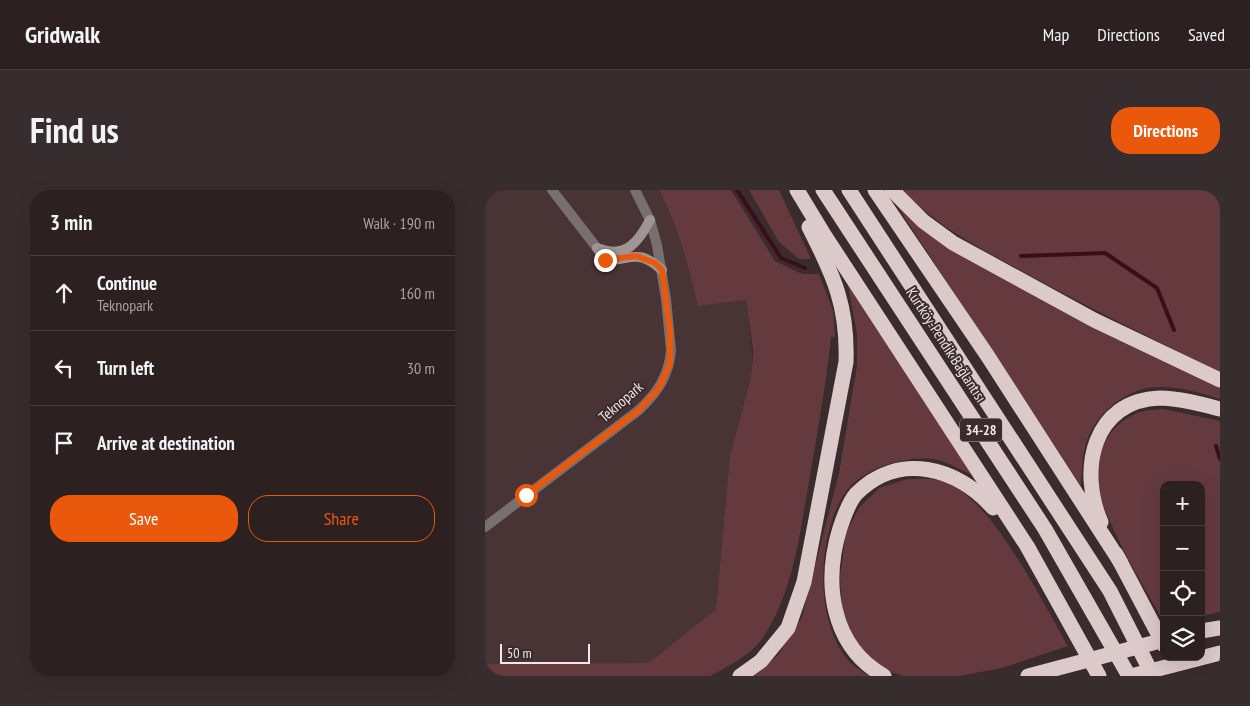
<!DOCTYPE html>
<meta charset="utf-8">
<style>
body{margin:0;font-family:"PT Sans Narrow",sans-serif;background:#382d2e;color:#f1f3f6}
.controls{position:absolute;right:15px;bottom:15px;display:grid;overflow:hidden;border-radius:10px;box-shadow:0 5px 20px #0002}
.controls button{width:45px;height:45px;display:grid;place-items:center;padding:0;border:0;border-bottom:1px solid #483e3f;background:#2c2021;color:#f1f3f6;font:25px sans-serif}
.scale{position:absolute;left:15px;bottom:12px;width:90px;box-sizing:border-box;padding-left:5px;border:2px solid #f1e7e8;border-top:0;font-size:14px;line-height:18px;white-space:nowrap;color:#f1e7e8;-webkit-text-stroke:4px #3a2b2c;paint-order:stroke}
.stop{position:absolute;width:15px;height:15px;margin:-11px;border:4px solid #ea580c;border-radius:50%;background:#fff}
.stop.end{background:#ea580c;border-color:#fff;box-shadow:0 1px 5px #0008}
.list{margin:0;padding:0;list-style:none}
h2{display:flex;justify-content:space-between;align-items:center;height:65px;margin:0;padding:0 20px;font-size:21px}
h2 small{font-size:16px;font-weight:400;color:#a6a3a5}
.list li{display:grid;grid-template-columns:32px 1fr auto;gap:15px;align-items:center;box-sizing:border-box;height:75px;padding:0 20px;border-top:1px solid #483e3f}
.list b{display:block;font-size:19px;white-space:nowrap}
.list p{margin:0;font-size:16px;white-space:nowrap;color:#a6a3a5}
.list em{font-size:16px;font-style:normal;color:#a6a3a5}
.actions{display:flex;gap:10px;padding:15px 20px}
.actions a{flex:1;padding:11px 0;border:1px solid #ea580c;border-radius:20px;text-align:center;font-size:18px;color:#ea580c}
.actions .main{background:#ea580c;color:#fff}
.icon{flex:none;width:28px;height:28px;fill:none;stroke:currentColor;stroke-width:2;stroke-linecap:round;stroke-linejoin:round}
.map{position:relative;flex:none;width:735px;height:486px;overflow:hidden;border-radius:20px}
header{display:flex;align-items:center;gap:30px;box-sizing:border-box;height:70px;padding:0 25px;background:#2c2021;border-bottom:1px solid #483e3f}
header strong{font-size:24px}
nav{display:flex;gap:28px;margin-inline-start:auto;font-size:18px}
.intro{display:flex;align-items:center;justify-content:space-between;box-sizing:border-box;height:120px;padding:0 30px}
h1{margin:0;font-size:35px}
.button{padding:12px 22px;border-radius:20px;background:#ea580c;color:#fff;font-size:18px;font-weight:700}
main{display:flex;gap:30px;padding:0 30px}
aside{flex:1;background:#2c2021;border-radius:20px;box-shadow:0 5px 20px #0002}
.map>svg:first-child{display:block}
.built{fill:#483335}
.green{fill:#643a3f}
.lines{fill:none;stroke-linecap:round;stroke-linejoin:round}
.stream{stroke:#3b0e17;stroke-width:4}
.street{stroke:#787070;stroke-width:10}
.secondary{stroke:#a09495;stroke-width:10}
.highway{stroke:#dcc9ca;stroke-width:15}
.route{stroke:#ea580c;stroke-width:6}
.labels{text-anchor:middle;stroke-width:4;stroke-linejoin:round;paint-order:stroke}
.shield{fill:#3a2b2c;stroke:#baafb0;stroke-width:1}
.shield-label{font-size:14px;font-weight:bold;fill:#f1e7e8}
.street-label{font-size:15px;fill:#f1e7e8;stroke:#3a2b2c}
</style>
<header>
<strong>Gridwalk</strong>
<nav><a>Map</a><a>Directions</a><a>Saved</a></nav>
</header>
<div class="intro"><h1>Find us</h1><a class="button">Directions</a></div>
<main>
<aside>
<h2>3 min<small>Walk · 190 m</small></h2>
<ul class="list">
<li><svg class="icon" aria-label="ahead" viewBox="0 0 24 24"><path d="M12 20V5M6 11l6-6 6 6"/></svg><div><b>Continue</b><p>Teknopark</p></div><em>160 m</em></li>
<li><svg class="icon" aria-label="left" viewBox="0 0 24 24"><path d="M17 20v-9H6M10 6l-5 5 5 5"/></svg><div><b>Turn left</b></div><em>30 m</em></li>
<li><svg class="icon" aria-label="arrive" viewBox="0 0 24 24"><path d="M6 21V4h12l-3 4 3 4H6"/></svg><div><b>Arrive at destination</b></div></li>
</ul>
<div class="actions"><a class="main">Save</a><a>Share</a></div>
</aside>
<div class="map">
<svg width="735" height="486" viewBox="0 0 735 486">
<rect width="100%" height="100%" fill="#3a2b2c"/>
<path class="built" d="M0,0H174L185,22L199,62L213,116L261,110L268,170L265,191L245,265L231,419L165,474H0Z"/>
<g class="green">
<path d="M174,0H246L290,71L317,84H334L348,121L350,147H346C341,194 333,240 325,286C315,341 309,402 277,449C265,466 243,476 225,486H0V474L164,473L231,419L245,265L265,191L268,170V159L261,110L213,116C203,76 194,37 174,0Z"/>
<path d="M264,0H294L326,69H314L294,52Z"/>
<path d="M417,0H735V182C668,149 602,117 537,81C496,59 450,35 417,0Z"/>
<path d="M410,13L735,197V209C715,202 692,196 671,197C644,198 616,220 605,243C597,259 597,278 596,296Z"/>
<path d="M363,95L488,285C476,280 462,272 449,269C421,265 376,279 360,303C332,345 329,430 363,470C368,476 376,481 384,486H269L293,465L317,427L354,283L372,176V144Z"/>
<path d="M678,219L735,231V422L716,426V295H679V432C660,399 640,366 625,331C620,320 614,307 612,295C608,268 623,236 648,225C657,220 668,220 678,219Z"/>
<path d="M423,289C433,289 444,288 454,290C504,301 557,412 583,456L517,478L474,486H419L399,480L372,457L357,419L355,387L361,343L374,318L394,298Z"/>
</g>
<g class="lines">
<g class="stream">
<path d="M252,0L296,68L320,78"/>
<path d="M536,66L620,63L672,98L689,140"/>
<path d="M731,256L735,269"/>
</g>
<g class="street">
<path d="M67,0L112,58"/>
<path d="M0,337L154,220C172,203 184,186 186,160L181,109L172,55L165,30L150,0"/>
</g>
<g class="secondary">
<path d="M112,58L120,70C147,70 153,58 177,80"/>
<path d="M115,59C141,69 154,51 165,30"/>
</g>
<g class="highway">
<path d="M312,0L338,43L542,356L614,486"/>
<path d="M338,0L560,339L644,486"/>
<path d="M364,0L625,401L668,486"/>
<path d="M390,0L502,165L636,373"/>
<path d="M407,0L438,31L468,53L609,130L735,190"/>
<path d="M616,332C593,280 608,210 675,208C694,208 716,214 735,219"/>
<path d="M631,364L679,455"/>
<path d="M716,441L735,438"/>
<path d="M255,486L276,471L303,438L319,392L361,172C363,117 349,86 324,37"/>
<path d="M399,486C346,456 338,393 355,338C359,327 363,313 371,304C413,261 473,277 508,318"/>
<path d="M543,486L679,450"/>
<path d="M646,486L735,463"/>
</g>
</g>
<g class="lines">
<path class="route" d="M41,305L154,220L174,198L185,173V142L177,80L170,73L151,66L120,70"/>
</g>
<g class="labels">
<rect class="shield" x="475" y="228.5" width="42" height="23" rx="4"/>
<g class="shield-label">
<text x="496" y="245">34-28</text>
</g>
<g class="street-label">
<text transform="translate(461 155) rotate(57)" y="5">Kurtköy-Pendik Bağlantısı</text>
<text transform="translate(136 212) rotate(-41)" y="5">Teknopark</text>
</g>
</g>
</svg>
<div class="controls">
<button>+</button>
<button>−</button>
<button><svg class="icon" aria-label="locate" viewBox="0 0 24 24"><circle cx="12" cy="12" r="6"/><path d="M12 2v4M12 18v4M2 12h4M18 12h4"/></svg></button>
<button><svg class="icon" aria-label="layers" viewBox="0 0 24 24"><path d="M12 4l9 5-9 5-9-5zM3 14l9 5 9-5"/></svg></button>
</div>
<div class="scale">50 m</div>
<div class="stop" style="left:41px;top:305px"></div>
<div class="stop end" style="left:120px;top:70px"></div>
</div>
</main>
